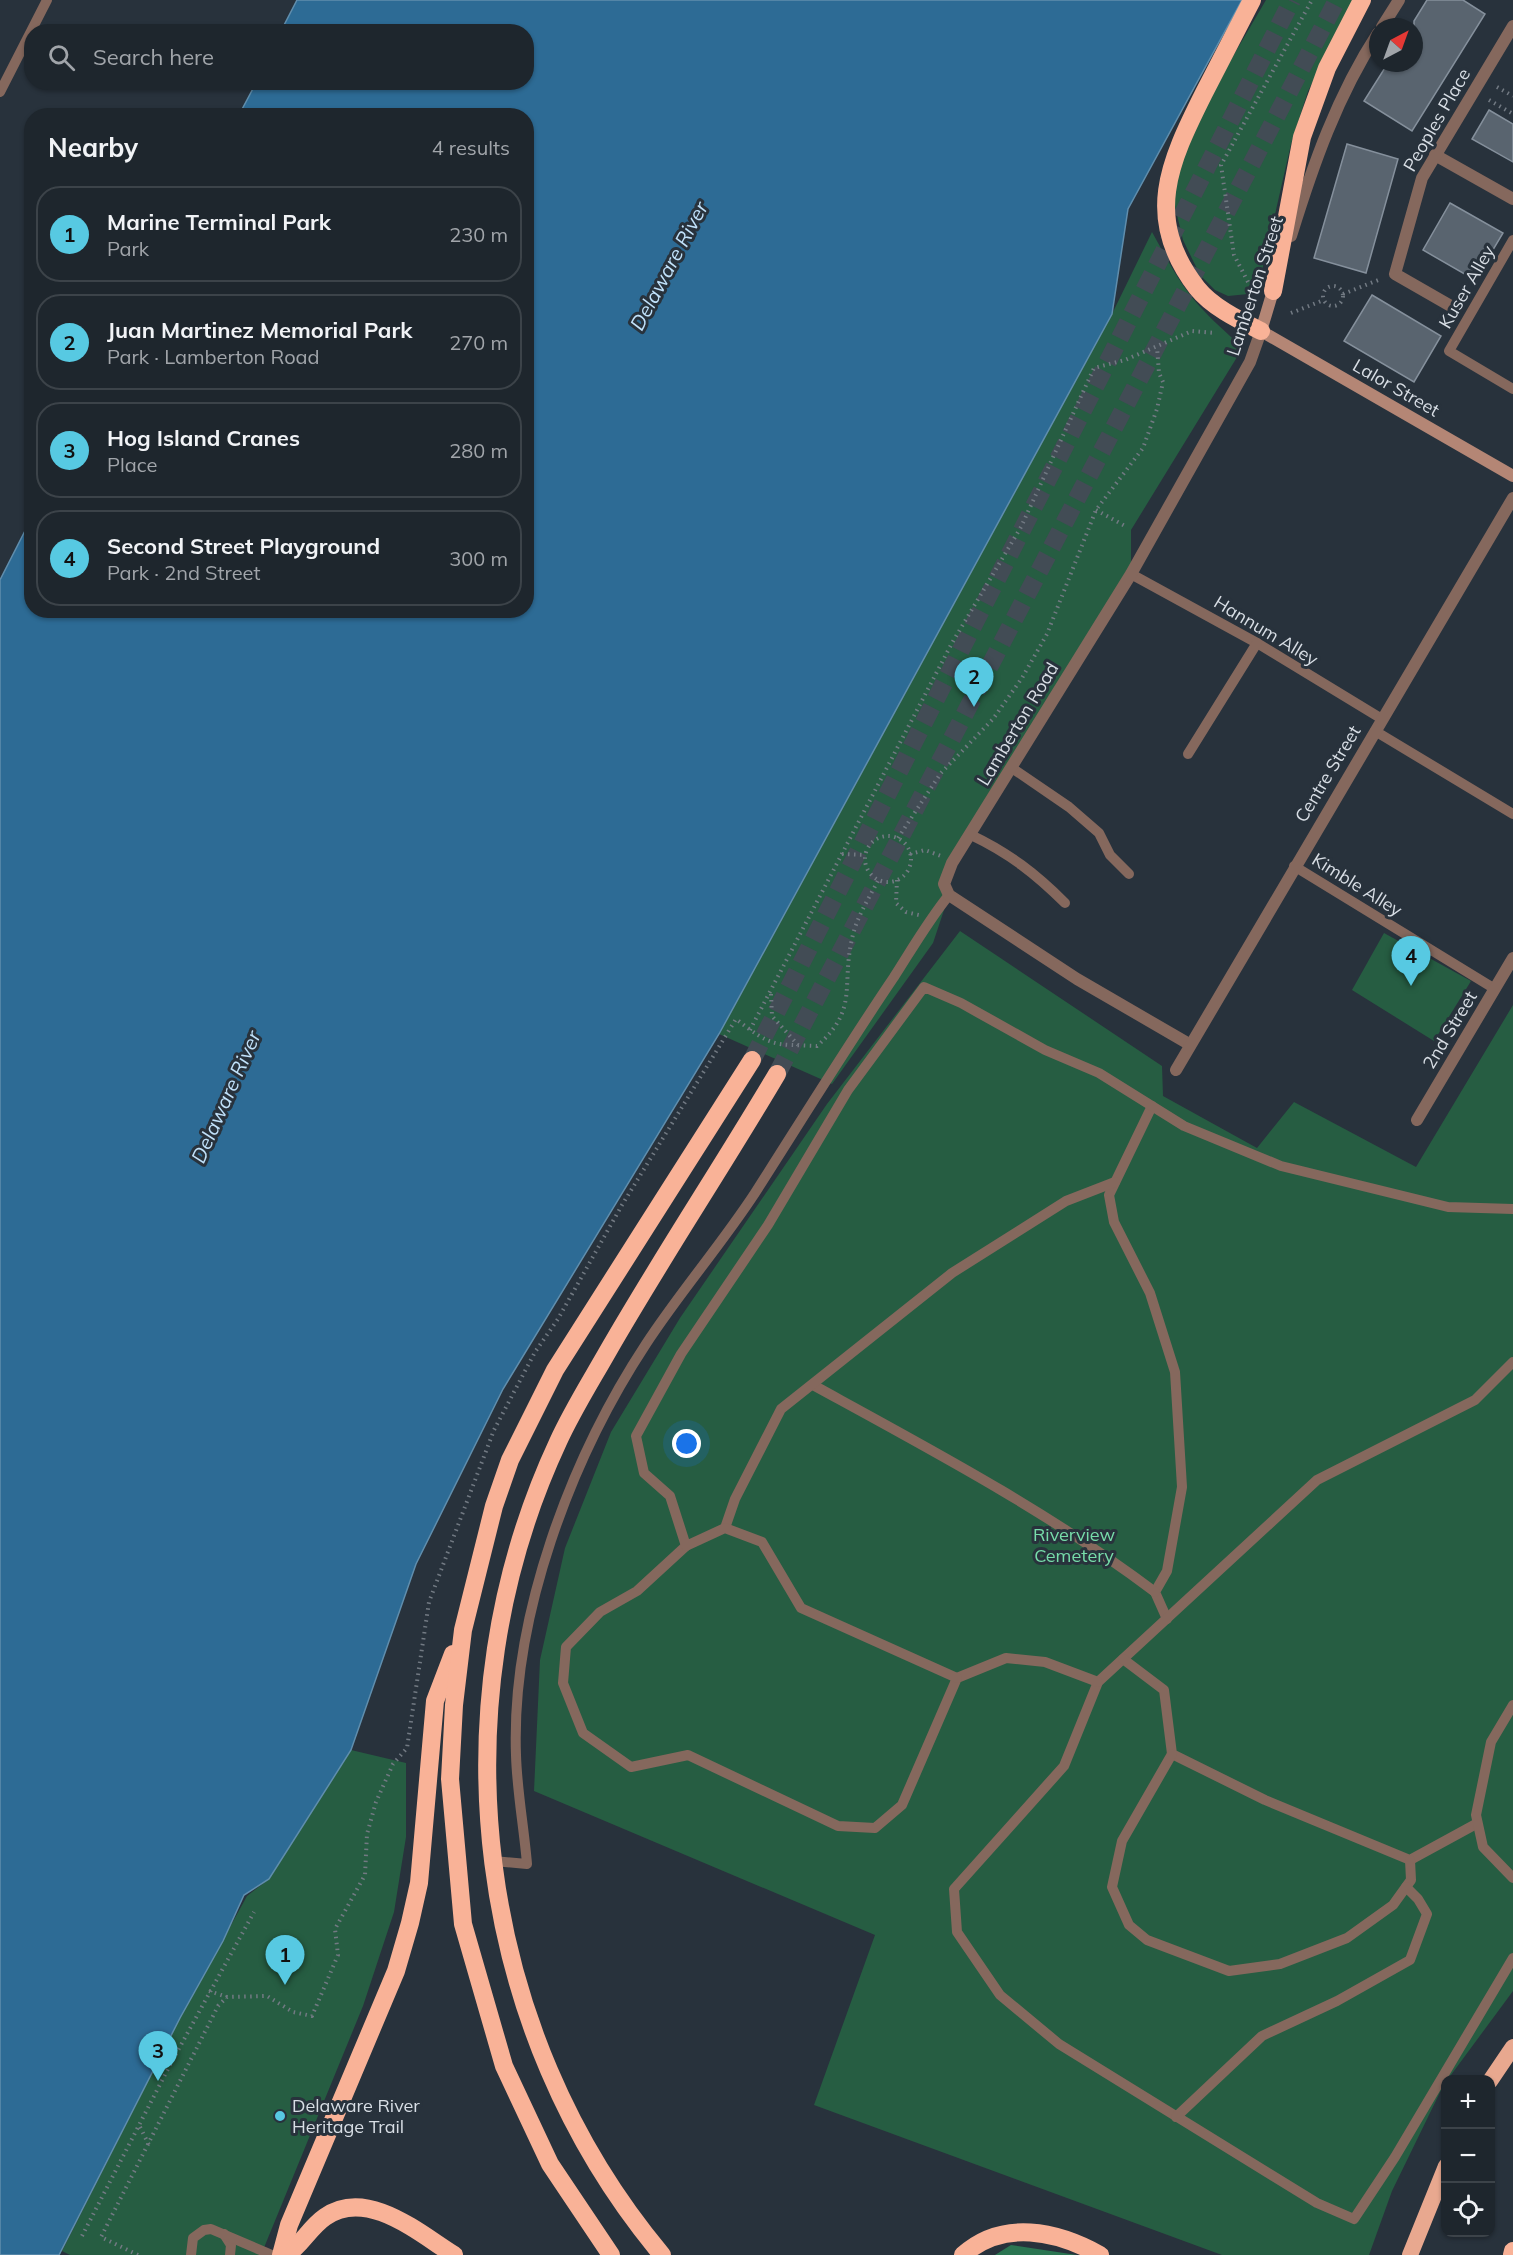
<!DOCTYPE html>
<meta charset="utf-8">
<style>
body{margin:0;font-family:Mulish,sans-serif;background:#2b3239;color:#f1f3f6}
.controls{position:absolute;right:18px;bottom:18px;display:grid;overflow:hidden;border-radius:12px;box-shadow:0 2px 4px #0004}
.controls button{width:54px;height:54px;display:grid;place-items:center;padding:0;border:0;border-bottom:2px solid #3c4349;background:#1e262d;color:#f1f3f6;font:30px sans-serif}
.compass{position:absolute;left:1369px;top:18px;width:54px;height:54px;border-radius:50%;background:#1e262d;box-shadow:0 2px 4px #0004;rotate:41deg}
.you{position:absolute;left:687px;top:1444px;width:21px;height:21px;margin:-15px;border:4px solid #fff;border-radius:50%;background:#1a73e8;box-shadow:0 0 0 9px #1a73e833}
.badge{display:grid;place-items:center;width:39px;height:39px;border-radius:50%;background:#57c9e2;color:#111;font-size:20px;font-weight:700}
.pin{position:absolute;translate:-50% -50px;filter:drop-shadow(0 2px 3px #0008)}
.pin::after{content:'';position:absolute;top:32px;width:21px;height:18px;background:inherit;clip-path:polygon(0 0,100% 0,50% 100%)}
.list{margin:0;padding:0;list-style:none}
h2{display:flex;justify-content:space-between;align-items:center;height:78px;margin:0;padding:0 24px;font-size:26px}
h2 small{font-size:20px;font-weight:400;color:#a1a5aa}
.list li{display:grid;grid-template-columns:39px 1fr auto;gap:18px;align-items:center;box-sizing:border-box;height:96px;margin:0 12px 12px;padding:0 12px;border:2px solid #3c4349;border-radius:24px}
.list b{display:block;font-size:22px;white-space:nowrap}
.list p{margin:0;font-size:20px;white-space:nowrap;color:#a1a5aa}
.list em{font-size:20px;font-style:normal;color:#a1a5aa}
.icon{flex:none;width:33px;height:33px;fill:none;stroke:currentColor;stroke-width:2;stroke-linecap:round;stroke-linejoin:round}
.map{position:relative;flex:none;width:1513px;height:2255px;overflow:hidden}
.search{position:absolute;background:#1e262d;box-shadow:0 2px 4px #0004;left:24px;top:24px;width:510px;height:66px;display:flex;align-items:center;gap:15px;box-sizing:border-box;padding:0 21px;border-radius:24px;color:#a1a5aa;font-size:22px}
.panel{position:absolute;background:#1e262d;box-shadow:0 2px 4px #0004;left:24px;top:108px;width:510px;height:510px;border-radius:24px}
.map>svg:first-child{display:block}
.green{fill:#265d42}
.forest{fill:#2b7552}
.water{fill:#2d6b95;stroke:#608ead;stroke-width:1.5}
.building{fill:#59646f;stroke:#85909c;stroke-width:1.5}
.lines{fill:none;stroke-linecap:round;stroke-linejoin:round}
.motorway-tunnel{stroke:#424c55;stroke-width:18;stroke-dasharray:18 9;stroke-linecap:butt}
.path{stroke:#727a83;stroke-width:4;stroke-dasharray:1.5 4.5;stroke-linecap:butt}
.service{stroke:#85685d;stroke-width:10}
.minor{stroke:#85685d;stroke-width:12}
.tertiary{stroke:#85685d;stroke-width:12}
.secondary{stroke:#b48675;stroke-width:12}
.trunk{stroke:#e8a88f;stroke-width:16}
.motorway{stroke:#f9b297;stroke-width:18}
.poi-dot{fill:#57c9e2;stroke:#28323c;stroke-width:2}
.labels{text-anchor:middle;stroke-width:6;stroke-linejoin:round;paint-order:stroke}
.street-label{font-size:18px;fill:#d8dee5;stroke:#28323c}
.park-label{font-size:18px;fill:#7da;stroke:#28323c}
.poi-label{font-size:18px;fill:#d8dee5;stroke:#28323c;text-anchor:start}
.water-label{font-size:20px;font-style:italic;fill:#c1e2fb;stroke:#28323c}
</style>
<div class="map">
<svg width="1513" height="2255" viewBox="0 0 1513 2255">
<rect width="100%" height="100%" fill="#28323c"/>
<g class="green">
<path d="M1266,0H1354L1308,91L1291,144L1260,280L1248,294L1228,296L1215,290L1200,275L1183,240L1172,194L1192,126Z"/>
<path d="M1152,232C1168,261 1182,289 1206,313C1218,326 1231,335 1242,349L1131,530V574L952,863L949,895L933,943L832,1084L719,1034L1112,314Z"/>
<path d="M960,931L1162,1066L1163,1096L1257,1148L1294,1102L1416,1167L1513,1005V1991L1448,2079L1446,2080L1392,2191L1369,2255H1222L814,2105L875,1935L534,1791L540,1660L565,1548L611,1432L680,1318L827,1104Z"/>
<path d="M1384,933L1471,981L1434,1041L1352,990Z"/>
<path d="M351,1750L406,1763V1837L394,1912L363,2006L261,2255H70L62,2251L180,2018L247,1896L269,1879Z"/>
</g>
<path class="forest" d="M1011,2245L1077,2255H995Z"/>
<path class="water" d="M297,0H1242L1128,209L1112,314L719,1034L503,1389L416,1564L351,1750L269,1879L244,1895L223,1941L180,2018L59,2255H0V580L31,519L32,610H526V116L239,115L256,83L526,82V32L281,31Z"/>
<g class="building">
<path d="M1427,0H1463L1485,14L1412,131L1364,101L1388,63H1414V21Z"/>
<path d="M1489,110L1513,124V162L1472,139Z"/>
<path d="M1347,144L1398,159L1366,273L1314,258Z"/>
<path d="M1450,203L1503,233L1475,280L1423,250Z"/>
<path d="M1372,295L1441,336L1414,382L1344,341Z"/>
</g>
<g class="lines">
<g class="motorway-tunnel">
<path d="M752,1060L1292,0"/>
<path d="M777,1074L1337,0"/>
</g>
<g class="path">
<path d="M1497,87L1513,96"/>
<path d="M1489,100L1513,114"/>
<path d="M1248,282L1234,255L1221,165L1312,0"/>
<circle cx="1333" cy="296" r="10"/>
<path d="M1343,294L1381,279"/>
<path d="M1291,313L1324,300"/>
<path d="M1096,510L1127,527"/>
<circle cx="888" cy="859" r="23"/>
<path d="M898,838L941,773L993,719L1022,678L1047,634L1096,510L1143,448L1157,409L1163,382L1159,373L1157,347"/>
<path d="M842,854L865,855"/>
<path d="M910,854L925,850L941,856"/>
<path d="M897,880L896,903L906,912L919,915"/>
<path d="M771,994L772,1016L798,1045"/>
<path d="M750,1030L952,643L1021,527L1094,368L1125,360L1192,331L1215,333"/>
<path d="M209,1991L227,1997"/>
<path d="M140,2127L149,2145"/>
<path d="M82,2236L171,2063L254,1912"/>
<path d="M138,2255L101,2237L218,2006L227,1997L267,1996L293,2012L312,2016L338,1955L335,1929L365,1875L367,1834L376,1802L393,1764L407,1748L429,1602L494,1430L535,1352L558,1319L622,1205L736,1019C773,1048 773,1044 817,1046C859,1009 841,987 852,939C856,918 869,898 879,879"/>
</g>
<g class="service">
<path d="M0,92L47,0"/>
<path d="M1513,240L1449,351L1513,389"/>
<path d="M1131,574L1257,643L1382,719"/>
<path d="M1375,731L1513,814"/>
<path d="M1188,754L1257,643"/>
<path d="M1012,768L1069,807L1099,833L1110,855L1129,874"/>
<path d="M971,835C1009,853 1036,874 1065,903"/>
<path d="M1294,866L1495,989"/>
<path d="M1152,1106L1109,1195L1114,1222L1150,1293L1175,1372L1182,1487L1167,1571L1155,1592L1167,1619"/>
<path d="M1513,1362L1475,1400L1317,1480L1098,1682L1064,1766L954,1889L957,1932L1000,1995L1059,2044L1317,2203L1354,2219L1395,2157L1513,1958"/>
<path d="M813,1385C930,1449 1049,1512 1155,1592"/>
<path d="M725,1528L735,1499L781,1409L952,1273L1066,1201L1115,1182"/>
<path d="M686,1546L637,1591L600,1612L566,1647L563,1683L583,1733L631,1767L688,1755L838,1826L875,1828L902,1805L957,1678L1006,1658L1045,1662L1098,1682"/>
<path d="M1123,1659L1164,1690L1172,1754L1265,1800L1410,1860L1476,1824"/>
<path d="M957,1678L801,1608L762,1542L725,1528L686,1546L670,1496L644,1473L636,1436L681,1354L768,1225L848,1090L924,987L961,1003L1045,1050L1099,1073L1184,1126L1281,1166L1448,1207L1513,1209"/>
<path d="M1513,1705L1491,1742L1476,1815L1483,1847L1513,1878"/>
<path d="M1172,1754L1122,1841L1112,1887L1129,1925L1147,1940L1229,1971L1280,1964L1347,1938L1393,1905L1411,1880L1410,1860"/>
<path d="M493,1861L527,1864C524,1828 517,1791 516,1755C511,1617 571,1458 646,1344C680,1292 721,1245 755,1193C801,1121 846,1048 894,977C912,949 928,921 949,895"/>
<path d="M1176,2117L1262,2036L1337,2001L1410,1960L1427,1914L1418,1899L1406,1887"/>
<path d="M224,2234L231,2245L230,2255"/>
<path d="M191,2255L193,2238L204,2230L211,2229L272,2255"/>
</g>
<g class="minor">
<path d="M1382,27L1399,0"/>
<path d="M1435,155L1513,199"/>
<path d="M1291,236C1313,165 1337,96 1378,33"/>
<path d="M1456,309L1395,274L1422,178L1513,26"/>
<path d="M1189,1044L1077,979L949,895L944,884L952,863L1131,574L1250,362L1261,331"/>
<path d="M1417,1120L1513,958"/>
</g>
<path class="tertiary" d="M1176,1070L1513,498"/>
<path class="secondary" d="M1273,291L1261,331L1513,476"/>
<g class="trunk">
<path d="M1490,2081L1513,2047"/>
<path d="M1410,2255L1446,2166"/>
</g>
<g class="motorway">
<path d="M1252,0C1236,31 1220,62 1204,93C1169,163 1143,218 1197,288C1212,307 1239,320 1261,331"/>
<path d="M1273,291L1302,137L1327,68L1362,0"/>
<path d="M281,2255L289,2225L396,1971L410,1923L419,1883L435,1701L453,1654"/>
<path d="M286,2255C302,2245 309,2228 325,2217C367,2187 420,2234 454,2255"/>
<path d="M611,2255L550,2164L504,2066L463,1924L450,1779L454,1705L463,1630L494,1506L510,1460L555,1370L752,1060"/>
<path d="M662,2255C474,2031 435,1706 558,1442C572,1411 591,1381 608,1351C662,1257 722,1167 777,1074"/>
<path d="M963,2255C1003,2219 1057,2231 1100,2255"/>
<path d="M1512,2255L1513,2251"/>
</g>
</g>
<circle class="poi-dot" cx="280" cy="2116" r="6"/>
<g class="labels">
<g class="street-label">
<text transform="translate(1437 120) rotate(-60)" y="6">Peoples Place</text>
<text transform="translate(1255 286) rotate(-72)" y="6">Lamberton Street</text>
<text transform="translate(1467 287) rotate(-60)" y="6">Kuser Alley</text>
<text transform="translate(1396 388) rotate(30)" y="6">Lalor Street</text>
<text transform="translate(1266 631) rotate(31)" y="6">Hannum Alley</text>
<text transform="translate(1018 724) rotate(-59)" y="6">Lamberton Road</text>
<text transform="translate(1328 774) rotate(-59)" y="6">Centre Street</text>
<text transform="translate(1357 885) rotate(32)" y="6">Kimble Alley</text>
<text transform="translate(1450 1030) rotate(-59)" y="6">2nd Street</text>
</g>
<g class="park-label">
<text x="1074" y="1541">Riverview<tspan x="1074" dy="21">Cemetery</tspan></text>
</g>
<g class="poi-label">
<text x="292" y="2112">Delaware River<tspan x="292" dy="21">Heritage Trail</tspan></text>
</g>
<g class="water-label">
<text transform="translate(669 266) rotate(-62)" y="7">Delaware River</text>
<text transform="translate(226 1097) rotate(-66)" y="7">Delaware River</text>
</g>
</g>
</svg>
<div class="controls">
<button>+</button>
<button>−</button>
<button><svg class="icon" aria-label="locate" viewBox="0 0 24 24"><circle cx="12" cy="12" r="6"/><path d="M12 2v4M12 18v4M2 12h4M18 12h4"/></svg></button>
</div>
<svg class="compass" viewBox="-18 -18 36 36"><path d="M0-13l5 13h-10z" fill="#e53935"/><path d="M0 13l5-13h-10z" fill="#a1a5aa"/></svg>
<div class="you"></div>
<div class="pin badge" style="left:285px;top:1985px">1</div>
<div class="pin badge" style="left:974px;top:707px">2</div>
<div class="pin badge" style="left:158px;top:2081px">3</div>
<div class="pin badge" style="left:1411px;top:986px">4</div>
<div class="search"><svg class="icon" aria-label="search" viewBox="0 0 24 24"><circle cx="10" cy="10" r="6"/><path d="M15 15l6 6"/></svg>Search here</div>
<section class="panel">
<h2>Nearby<small>4 results</small></h2>
<ul class="list">
<li><span class="badge">1</span><div><b>Marine Terminal Park</b><p>Park</p></div><em>230 m</em></li>
<li><span class="badge">2</span><div><b>Juan Martinez Memorial Park</b><p>Park · Lamberton Road</p></div><em>270 m</em></li>
<li><span class="badge">3</span><div><b>Hog Island Cranes</b><p>Place</p></div><em>280 m</em></li>
<li><span class="badge">4</span><div><b>Second Street Playground</b><p>Park · 2nd Street</p></div><em>300 m</em></li>
</ul>
</section>
</div>
